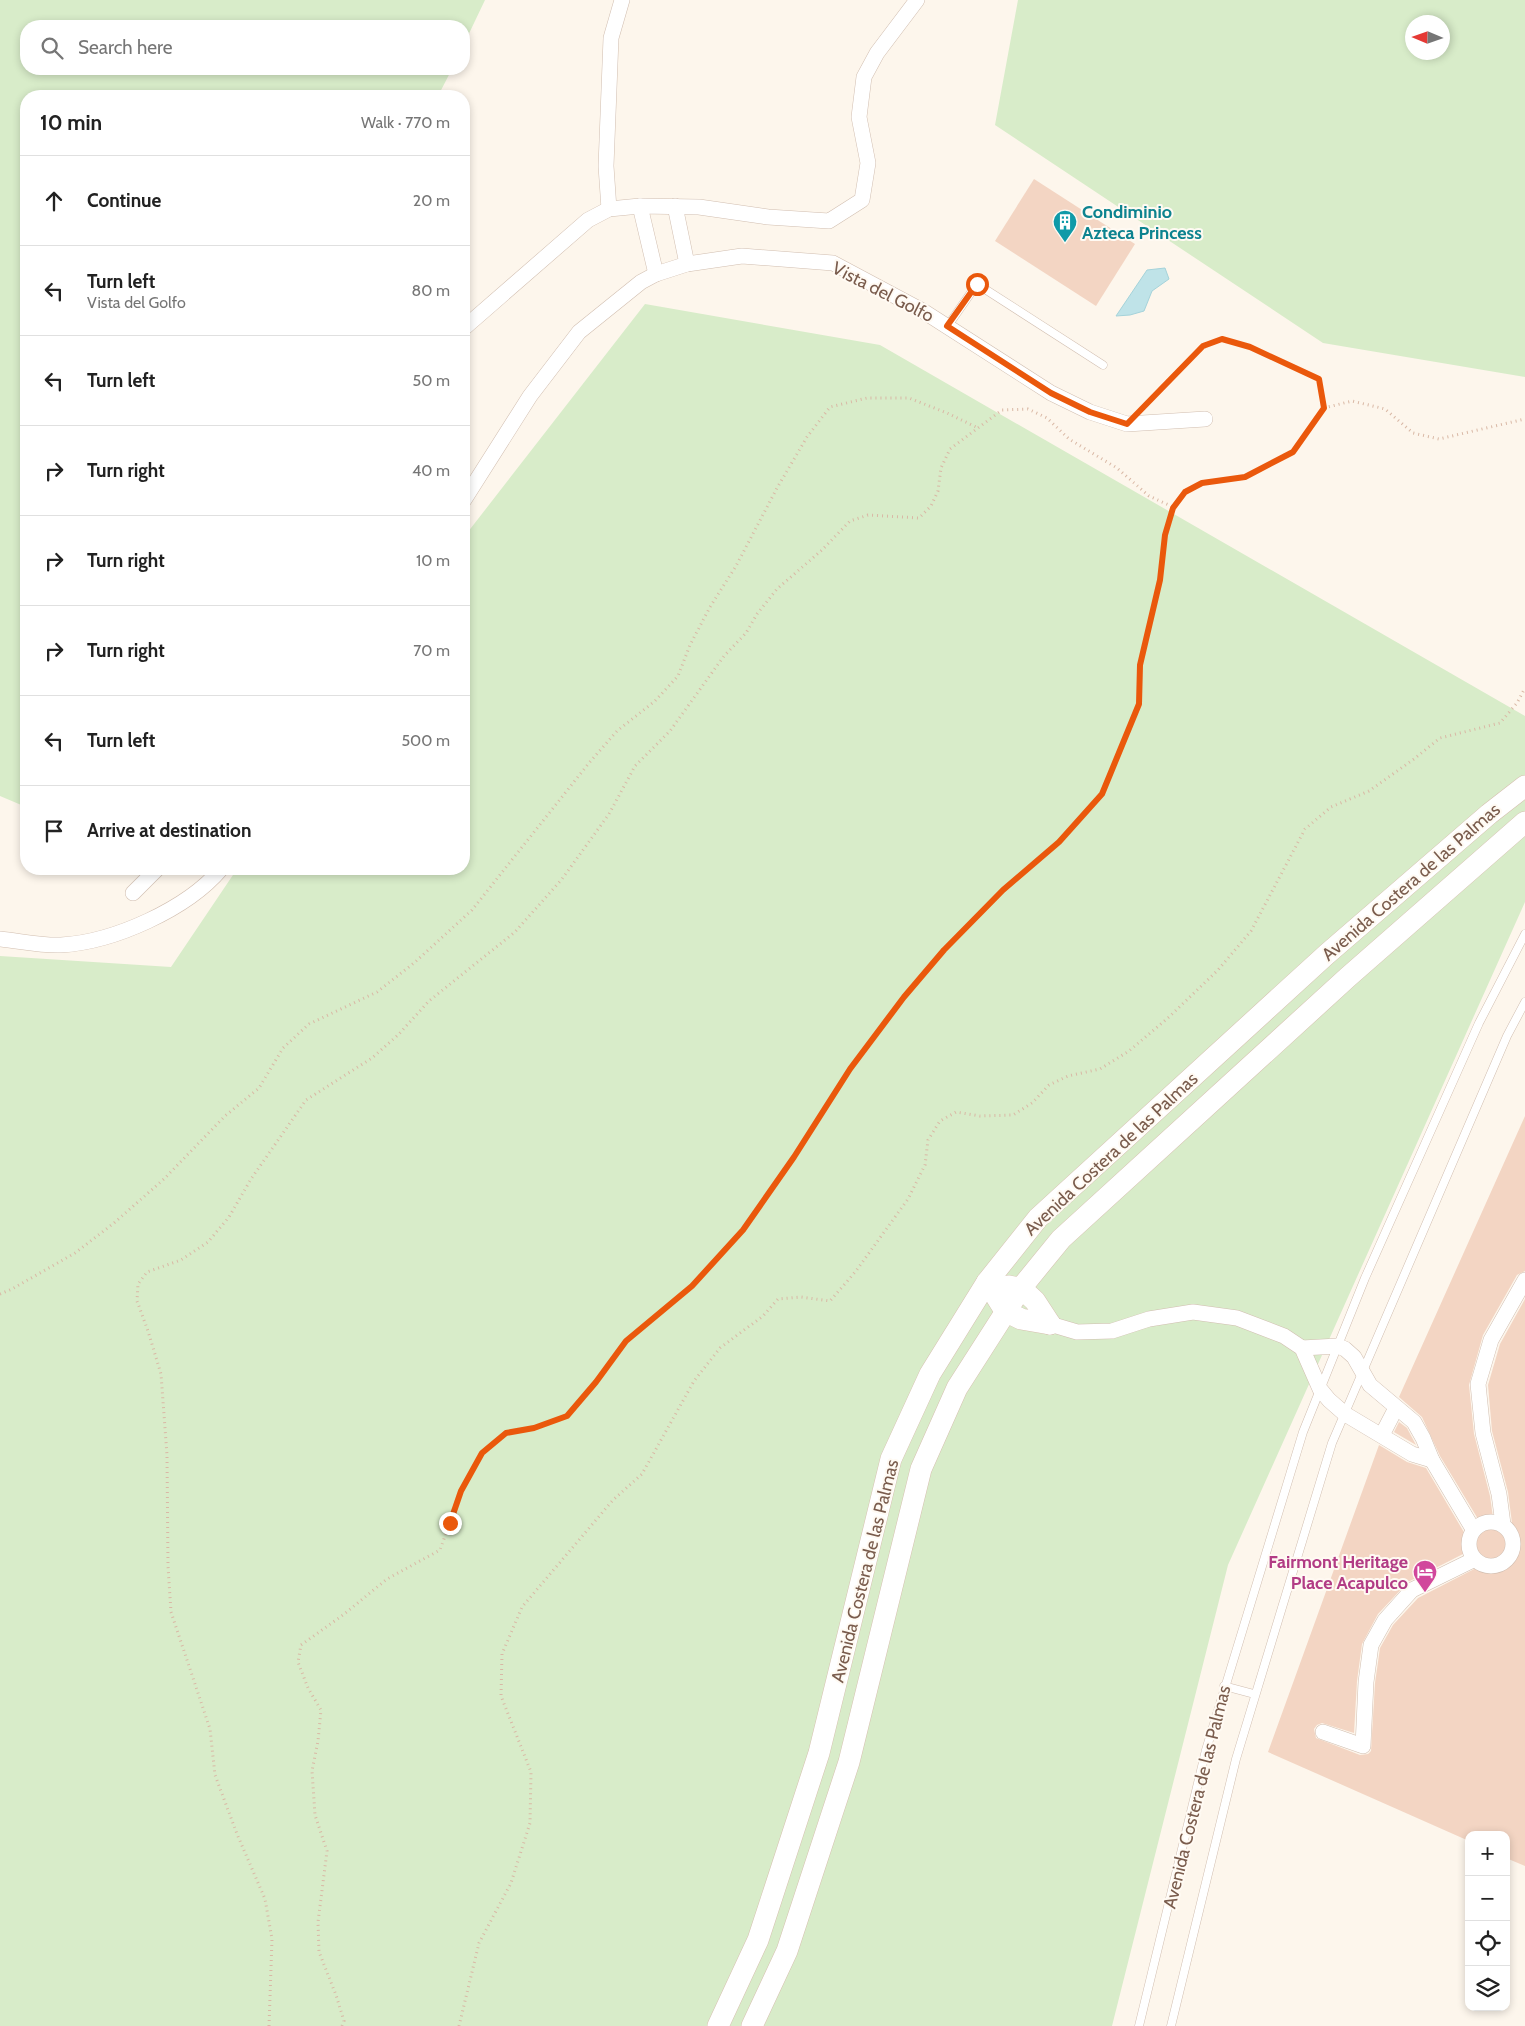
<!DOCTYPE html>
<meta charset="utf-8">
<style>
body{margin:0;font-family:Cabin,sans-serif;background:#f6f6f6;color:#222}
.controls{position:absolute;right:15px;bottom:15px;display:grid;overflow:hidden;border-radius:10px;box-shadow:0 2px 8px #0003}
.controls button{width:45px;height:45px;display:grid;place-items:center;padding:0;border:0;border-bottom:1px solid #e0e0e0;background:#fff;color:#222;font:25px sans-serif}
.compass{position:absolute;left:1405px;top:15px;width:45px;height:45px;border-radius:50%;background:#fff;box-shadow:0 2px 8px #0003;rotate:272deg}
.stop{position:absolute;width:15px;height:15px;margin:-11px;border:4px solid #ea580c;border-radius:50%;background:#fff}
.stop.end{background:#ea580c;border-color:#fff;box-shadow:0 1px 5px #0008}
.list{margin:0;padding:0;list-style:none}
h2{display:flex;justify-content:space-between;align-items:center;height:65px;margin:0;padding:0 20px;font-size:21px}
h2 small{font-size:16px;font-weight:400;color:#767676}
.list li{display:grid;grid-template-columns:32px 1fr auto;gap:15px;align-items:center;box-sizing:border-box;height:90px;padding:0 20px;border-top:1px solid #e0e0e0}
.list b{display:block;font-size:19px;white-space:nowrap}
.list p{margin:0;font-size:16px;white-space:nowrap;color:#767676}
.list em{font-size:16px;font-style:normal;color:#767676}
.icon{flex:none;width:28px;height:28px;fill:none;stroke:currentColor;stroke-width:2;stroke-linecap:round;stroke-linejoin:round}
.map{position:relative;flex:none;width:1525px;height:2026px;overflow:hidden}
.search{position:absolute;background:#fff;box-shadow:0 2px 8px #0003;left:20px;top:20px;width:450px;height:55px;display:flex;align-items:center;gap:12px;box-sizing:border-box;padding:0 18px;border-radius:20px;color:#767676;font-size:19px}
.panel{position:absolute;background:#fff;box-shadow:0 2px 8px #0003;left:20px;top:90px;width:450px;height:785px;border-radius:20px}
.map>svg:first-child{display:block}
.green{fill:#d8ecc9;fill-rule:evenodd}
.water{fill:#bfe3e8;stroke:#a5d3da}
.building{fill:#f3d5c3;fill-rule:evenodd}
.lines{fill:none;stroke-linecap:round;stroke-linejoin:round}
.service-casing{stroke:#d1beb0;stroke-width:9}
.minor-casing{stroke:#d1beb0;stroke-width:16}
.secondary-casing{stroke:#d6c0b0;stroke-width:22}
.path{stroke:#d9b8a5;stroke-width:3;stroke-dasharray:1 4;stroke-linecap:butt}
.service{stroke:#fff;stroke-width:8}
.minor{stroke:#fff;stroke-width:15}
.secondary{stroke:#fff;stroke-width:21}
.route{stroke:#ea580c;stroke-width:6}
.labels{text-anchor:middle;stroke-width:4;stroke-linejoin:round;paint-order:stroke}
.culture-label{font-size:18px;font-weight:bold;fill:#0d838f;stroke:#fffaf3;text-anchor:start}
.street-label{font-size:18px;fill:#7a5c4d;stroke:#fffaf3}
.hotel-label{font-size:18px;font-weight:bold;fill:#b23c85;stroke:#fffaf3;text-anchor:end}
</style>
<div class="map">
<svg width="1525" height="2026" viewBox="0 0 1525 2026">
<rect width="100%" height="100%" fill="#fdf6ec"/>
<g class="green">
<path d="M0,0H485L464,44V26H26V69H452L438,96H26V807L0,796Z"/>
<path d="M1018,0H1525V377L1323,343L995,125ZM1412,22H1442V52H1412Z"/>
<path d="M645,304L880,345L1525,716V902L1228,1565L1112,2026H0V956L171,967L237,869H464V537Z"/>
</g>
<path class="water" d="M1165,268L1169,279L1152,291L1144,311L1130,315L1116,316L1147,270Z"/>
<g class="building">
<path d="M1034,179L1135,244L1096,306L995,241Z"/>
<path d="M1525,1116V1271L1517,1275L1483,1335L1469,1385L1474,1434L1490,1496L1494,1525L1499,1532L1505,1533L1511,1528L1512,1523L1508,1492L1492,1431L1488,1385L1500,1344L1525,1299V1866L1506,1858V1835H1469V1841L1268,1752L1379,1445L1407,1462L1426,1468L1465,1534L1474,1538L1481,1533V1524L1440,1456L1422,1417L1399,1397ZM1469,1551L1478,1552L1481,1555L1482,1561L1480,1566L1418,1598L1393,1625L1380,1648L1375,1683L1371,1751L1368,1754L1360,1755L1316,1738L1314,1729L1317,1725L1322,1723L1354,1733L1357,1681L1362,1644L1378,1614L1408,1582Z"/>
<path d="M1399,1422L1407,1428L1416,1445L1394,1432Z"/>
</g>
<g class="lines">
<defs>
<g id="service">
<path d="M947,327L977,284L1103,365"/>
<path d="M1224,1686L1254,1694"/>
<path d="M1139,2026L1206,1750L1303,1432L1365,1278L1479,1023L1525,934"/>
<path d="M1171,2026L1236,1759L1332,1443L1507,1036L1525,1002"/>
</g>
<g id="minor">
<path d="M640,206L656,274"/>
<path d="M675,206L687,264"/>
<path d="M609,209L606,166L611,38L622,0"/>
<path d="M464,328L588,220L609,209L640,206L699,207L768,217L829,221L862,200L868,163L859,117L864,77L877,53L917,0"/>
<path d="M464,500L530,396L579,332L641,282L656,274L687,264L742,256L833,263L923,311L1051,393L1090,412L1127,424L1205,419"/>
<path d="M133,893L157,869"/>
<path d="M0,939C20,941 42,946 61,945C114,942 187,909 221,869"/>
<path d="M1050,1324L1077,1332L1112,1331L1149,1319L1193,1312L1237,1318L1284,1336L1302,1348L1320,1389L1329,1400L1345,1414L1412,1454L1432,1460"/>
<path d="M1302,1348L1338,1346L1345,1349L1354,1357L1370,1385L1414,1422L1423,1438L1432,1460L1473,1529"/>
<path d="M1382,1435L1396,1408"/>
<circle cx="1491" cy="1544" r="22"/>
<path d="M1503,1524L1499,1494L1483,1433L1478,1384L1491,1340L1525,1280"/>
<path d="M1323,1732L1363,1746L1366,1682L1371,1645L1385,1620L1412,1590L1473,1560"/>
</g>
<g id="secondary">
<path d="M987,1282L1005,1311L1021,1319L1050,1324"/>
<path d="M1008,1286L1021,1288L1035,1301L1050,1324"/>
<path d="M718,2026L758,1940L819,1753L891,1459L930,1374L987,1282L1038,1218L1327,954L1489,814L1525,786"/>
<path d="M752,2026L787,1951L849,1762L921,1469L957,1388L1021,1288L1061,1239L1348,977L1525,822"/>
</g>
</defs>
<use href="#service" class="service-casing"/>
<use href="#minor" class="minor-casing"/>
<use href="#secondary" class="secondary-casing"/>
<g class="path">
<path d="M1324,408L1352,401L1385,409L1413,433L1439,439L1525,419"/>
<path d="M0,1294L12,1289L75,1253L114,1223L164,1179L225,1116L259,1088L283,1048L309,1024L377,992L414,963L472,910L589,763L617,731L655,701L678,676L690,645L710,607L736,566L777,488L807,437L830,407L867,398H909L947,413L976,427"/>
<path d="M269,2026L272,1939L265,1899L237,1834L215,1775L210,1729L171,1612L168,1566L167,1455L161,1374L148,1331L137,1301L138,1284L147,1272L181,1260L208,1242L229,1217L251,1179L306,1100L372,1058L398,1035L429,1001L515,932L562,879L609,814L635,766L670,731L724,656L746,633L757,614L777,589L822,550L850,521L868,515L919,518L931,506L938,491L941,468L950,449L1002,410L1028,409L1047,418L1069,439L1117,468L1149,496L1173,507"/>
<path d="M342,2026L344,2021L336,1995L319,1952L318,1922L327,1851L315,1815L312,1771L318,1741L321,1710L308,1688L298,1662L301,1645L343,1615L387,1579L440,1550L461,1491L482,1453L506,1433L534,1428L567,1416L596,1382L626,1341L692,1286L743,1230L795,1157L850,1069L904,997L944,950L1003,890L1059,842L1102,794L1139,704L1140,665L1160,580L1165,535L1173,507L1185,492L1202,483L1245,477L1293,452L1324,408L1319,379C1303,371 1234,336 1220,340C1196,345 1161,389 1143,408"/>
<path d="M459,2026L479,1943L511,1883L530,1823L531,1772L501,1696L502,1654L522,1607L613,1500L642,1474L694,1381L720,1348L763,1316L778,1299L801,1297L830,1301L856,1271L908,1199L925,1165L928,1140L940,1121L956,1112L980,1116L1013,1115L1032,1103L1049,1085L1068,1076L1100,1069L1129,1051L1169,1017L1218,970L1251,931L1305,829L1331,807L1369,791L1414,759L1440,738L1500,723L1517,703L1525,688"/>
</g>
<use href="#service" class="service"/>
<use href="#minor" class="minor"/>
<use href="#secondary" class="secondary"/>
</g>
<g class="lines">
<path class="route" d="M450,1523L461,1491L482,1453L506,1433L534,1428L567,1416L596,1382L626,1341L692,1286L743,1230L794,1157L850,1069L904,997L944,950L1003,890L1059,842L1102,794L1139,704L1140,665L1160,580L1165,535L1173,508L1185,492L1202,483L1245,477L1293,452L1324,408L1319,379L1250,347L1222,339L1203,346L1127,424L1090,412L1051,393L947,326L977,284"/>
</g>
<defs>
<symbol id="building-pin" viewBox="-11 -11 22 30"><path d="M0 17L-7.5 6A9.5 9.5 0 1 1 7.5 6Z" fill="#0f9aa8" stroke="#fffaf3"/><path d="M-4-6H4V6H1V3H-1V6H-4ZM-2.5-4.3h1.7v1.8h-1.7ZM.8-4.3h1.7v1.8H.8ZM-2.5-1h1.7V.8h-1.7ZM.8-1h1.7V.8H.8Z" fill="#fff"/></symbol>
<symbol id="hotel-pin" viewBox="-11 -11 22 30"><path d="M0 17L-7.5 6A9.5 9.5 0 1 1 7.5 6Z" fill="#d1479c" stroke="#fffaf3"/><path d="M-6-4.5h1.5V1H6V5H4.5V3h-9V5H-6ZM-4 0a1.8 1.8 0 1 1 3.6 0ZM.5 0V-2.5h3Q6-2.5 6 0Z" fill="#fff"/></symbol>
</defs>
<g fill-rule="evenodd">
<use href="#building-pin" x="1051" y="208" width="28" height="38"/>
<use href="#hotel-pin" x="1411" y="1558" width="28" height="38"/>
</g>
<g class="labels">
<g class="culture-label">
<text x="1082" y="218">Condiminio<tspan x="1082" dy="21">Azteca Princess</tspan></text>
</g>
<g class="street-label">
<text transform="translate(883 292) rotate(27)" y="6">Vista del Golfo</text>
<text transform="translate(1411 882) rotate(-41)" y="6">Avenida Costera de las Palmas</text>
<text transform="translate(1111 1154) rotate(-43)" y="6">Avenida Costera de las Palmas</text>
<text transform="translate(865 1571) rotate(-76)" y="6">Avenida Costera de las Palmas</text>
<text transform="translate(1197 1797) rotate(-76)" y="6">Avenida Costera de las Palmas</text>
</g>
<g class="hotel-label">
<text x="1408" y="1568">Fairmont Heritage<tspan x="1408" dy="21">Place Acapulco</tspan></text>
</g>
</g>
</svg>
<div class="controls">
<button>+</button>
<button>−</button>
<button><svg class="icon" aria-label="locate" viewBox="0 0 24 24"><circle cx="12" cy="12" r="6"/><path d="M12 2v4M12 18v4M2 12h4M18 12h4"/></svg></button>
<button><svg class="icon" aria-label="layers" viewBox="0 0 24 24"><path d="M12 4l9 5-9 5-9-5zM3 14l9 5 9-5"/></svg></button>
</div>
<svg class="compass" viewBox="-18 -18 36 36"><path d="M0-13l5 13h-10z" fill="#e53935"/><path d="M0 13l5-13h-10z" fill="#767676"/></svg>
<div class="stop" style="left:977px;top:284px"></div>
<div class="stop end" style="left:450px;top:1523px"></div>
<div class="search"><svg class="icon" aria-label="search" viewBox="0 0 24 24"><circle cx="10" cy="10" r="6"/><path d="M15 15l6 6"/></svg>Search here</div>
<section class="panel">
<h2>10 min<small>Walk · 770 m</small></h2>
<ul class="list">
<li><svg class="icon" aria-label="ahead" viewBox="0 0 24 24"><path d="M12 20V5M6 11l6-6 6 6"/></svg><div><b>Continue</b></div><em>20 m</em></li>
<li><svg class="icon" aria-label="left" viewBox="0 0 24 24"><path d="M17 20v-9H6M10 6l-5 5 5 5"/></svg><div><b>Turn left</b><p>Vista del Golfo</p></div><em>80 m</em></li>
<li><svg class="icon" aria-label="left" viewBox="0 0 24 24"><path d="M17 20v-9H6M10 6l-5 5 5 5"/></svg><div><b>Turn left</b></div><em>50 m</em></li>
<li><svg class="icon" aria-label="right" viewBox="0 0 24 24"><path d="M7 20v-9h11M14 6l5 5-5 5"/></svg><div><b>Turn right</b></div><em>40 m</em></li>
<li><svg class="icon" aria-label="right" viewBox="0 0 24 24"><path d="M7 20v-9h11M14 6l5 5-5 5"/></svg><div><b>Turn right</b></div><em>10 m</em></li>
<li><svg class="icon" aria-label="right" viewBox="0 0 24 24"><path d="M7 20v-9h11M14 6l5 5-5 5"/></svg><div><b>Turn right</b></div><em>70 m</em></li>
<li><svg class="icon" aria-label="left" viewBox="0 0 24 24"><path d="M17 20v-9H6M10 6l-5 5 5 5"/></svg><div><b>Turn left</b></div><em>500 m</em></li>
<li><svg class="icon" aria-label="arrive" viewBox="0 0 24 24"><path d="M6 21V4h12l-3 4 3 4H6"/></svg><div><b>Arrive at destination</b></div></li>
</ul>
</section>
</div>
